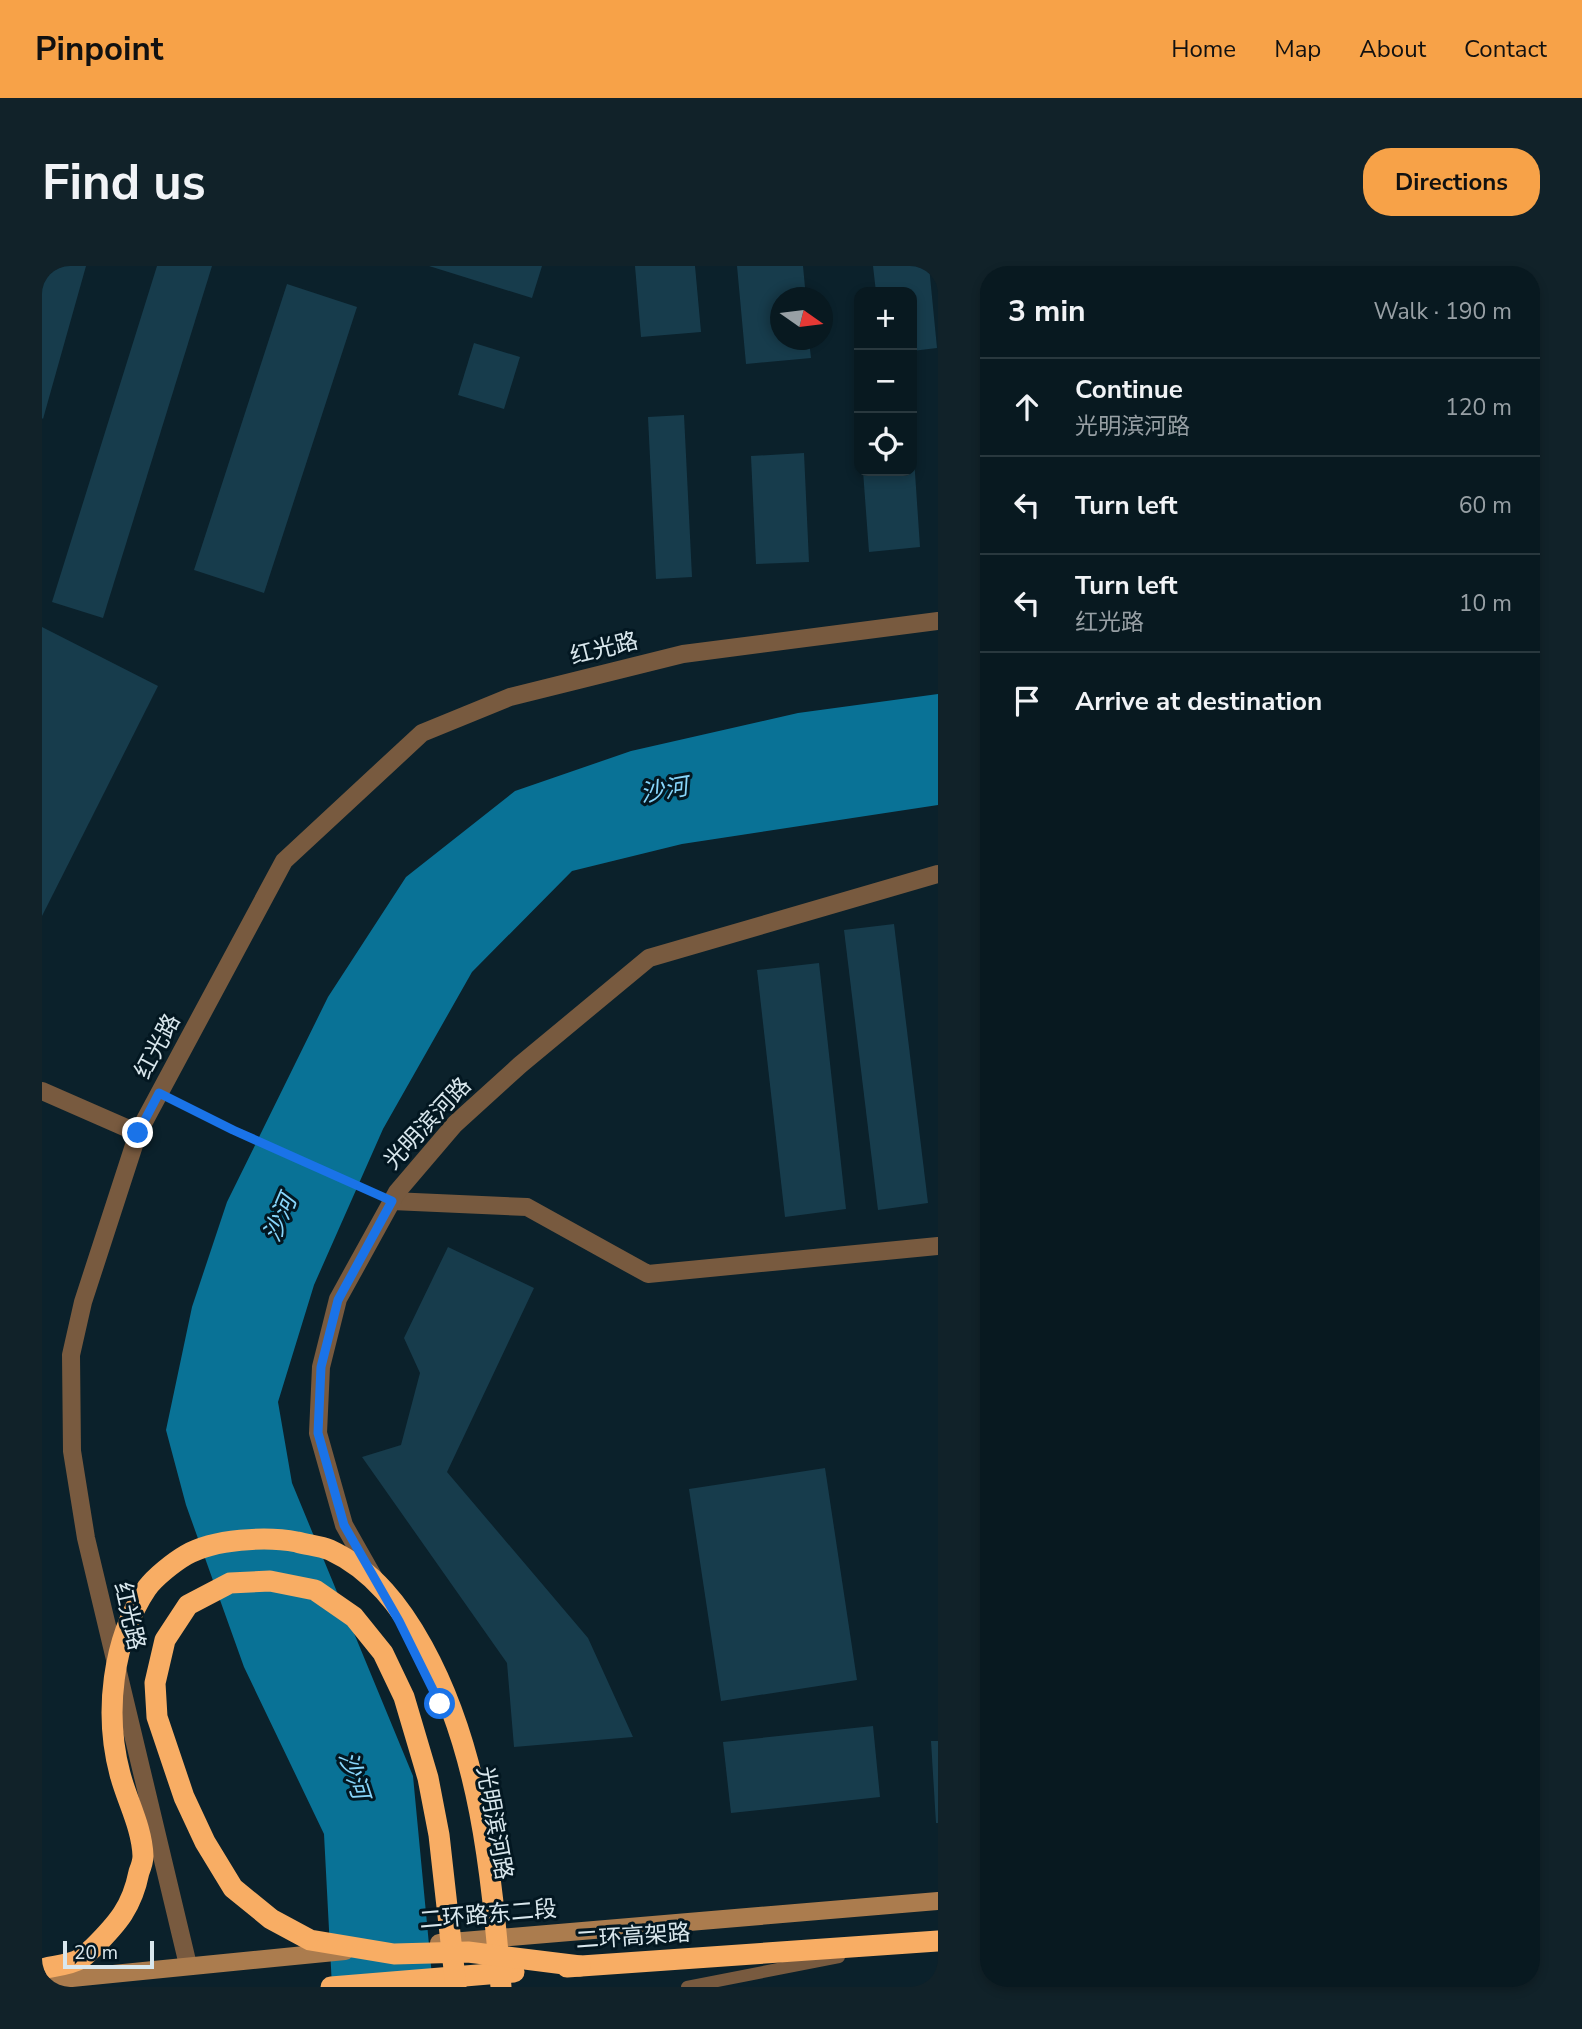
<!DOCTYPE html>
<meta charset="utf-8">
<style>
body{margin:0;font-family:"Nunito Sans","Noto Sans SC",sans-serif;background:#112229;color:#f1f3f6}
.controls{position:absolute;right:21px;top:21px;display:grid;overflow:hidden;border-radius:14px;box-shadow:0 4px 10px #0003}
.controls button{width:63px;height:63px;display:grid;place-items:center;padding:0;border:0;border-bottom:2px solid #29383e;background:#081920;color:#f1f3f6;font:35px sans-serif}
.compass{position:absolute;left:728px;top:21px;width:63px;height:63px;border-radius:50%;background:#081920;box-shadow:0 4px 10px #0003;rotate:104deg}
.scale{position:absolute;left:21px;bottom:18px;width:91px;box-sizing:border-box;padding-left:7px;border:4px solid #d9e7ed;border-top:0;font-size:19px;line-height:24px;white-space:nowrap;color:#d9e7ed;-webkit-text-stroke:5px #031721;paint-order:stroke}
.stop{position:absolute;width:21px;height:21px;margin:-16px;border:5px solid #1a73e8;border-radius:50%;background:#fff}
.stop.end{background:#1a73e8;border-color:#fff;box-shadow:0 2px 7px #0008}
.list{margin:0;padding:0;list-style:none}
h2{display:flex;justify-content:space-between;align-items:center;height:91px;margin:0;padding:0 28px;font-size:30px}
h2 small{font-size:23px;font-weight:400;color:#98a0a5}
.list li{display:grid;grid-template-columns:46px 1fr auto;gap:21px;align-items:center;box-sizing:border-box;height:98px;padding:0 28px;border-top:2px solid #29383e}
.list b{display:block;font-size:26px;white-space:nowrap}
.list p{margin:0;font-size:23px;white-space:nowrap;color:#98a0a5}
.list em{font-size:23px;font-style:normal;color:#98a0a5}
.icon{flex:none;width:38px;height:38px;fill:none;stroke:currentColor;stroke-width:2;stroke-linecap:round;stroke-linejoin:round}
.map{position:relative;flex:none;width:896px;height:1721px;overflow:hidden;border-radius:28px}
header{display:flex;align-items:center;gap:42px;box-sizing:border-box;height:98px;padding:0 35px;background:#f7a248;color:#111}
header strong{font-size:33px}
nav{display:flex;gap:38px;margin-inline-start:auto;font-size:24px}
.intro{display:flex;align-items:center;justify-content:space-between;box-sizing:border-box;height:168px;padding:0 42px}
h1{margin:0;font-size:49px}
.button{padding:18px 32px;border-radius:28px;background:#f7a248;color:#111;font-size:24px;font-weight:700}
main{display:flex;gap:42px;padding:0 42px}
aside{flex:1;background:#081920;border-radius:28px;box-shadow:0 4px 10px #0003}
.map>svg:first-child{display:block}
.water{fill:#097296}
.building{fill:#173c4c}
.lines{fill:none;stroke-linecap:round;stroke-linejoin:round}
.path{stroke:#52656e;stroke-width:4.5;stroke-dasharray:3.5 5;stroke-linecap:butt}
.lane{stroke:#785a3f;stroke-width:12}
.street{stroke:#785a3f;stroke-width:18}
.secondary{stroke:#ab7c4e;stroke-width:18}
.highway{stroke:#f8ad64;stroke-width:21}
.route{stroke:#1a73e8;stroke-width:9}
.labels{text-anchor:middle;stroke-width:6;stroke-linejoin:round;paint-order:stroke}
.street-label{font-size:23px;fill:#d9e7ed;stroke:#031721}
.water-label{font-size:24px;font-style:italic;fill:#88d6fb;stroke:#031721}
</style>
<header>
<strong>Pinpoint</strong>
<nav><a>Home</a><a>Map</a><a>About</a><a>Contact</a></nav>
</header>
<div class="intro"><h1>Find us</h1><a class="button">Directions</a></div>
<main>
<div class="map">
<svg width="896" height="1721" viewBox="0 0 896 1721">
<rect width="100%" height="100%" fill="#0b212b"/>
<path class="water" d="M896,428V539L640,578L530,605L430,706L341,863L272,1019L236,1136L250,1217L371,1510L391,1721H290L282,1568L202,1401L144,1239L124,1164L150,1041L185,936L286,731L364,611L473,525L589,485L756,447Z"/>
<g class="building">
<path d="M0,0H44L1,153L0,152Z"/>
<path d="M115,0H170L61,352L10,336Z"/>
<path d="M387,0H500L490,32Z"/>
<path d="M593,0H653L659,66L599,71Z"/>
<path d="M695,0H761L764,32H738V74H767L769,92L704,98Z"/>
<path d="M831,0H887L895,82L870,85V26H834Z"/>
<path d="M245,18L315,41L222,327L152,304Z"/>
<path d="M432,77L478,91L462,143L416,129Z"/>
<path d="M642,149L650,311L614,313L606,151Z"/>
<path d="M762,187L767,296L714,298L709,190Z"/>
<path d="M870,192H872L878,281L827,286L821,205H870Z"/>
<path d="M0,361L116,420L0,650Z"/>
<path d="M852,658L886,937L836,944L802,664Z"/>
<path d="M777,697L804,943L743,951L715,704Z"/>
<path d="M406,981L492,1022L405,1206L546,1372L591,1471L472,1481L465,1397L320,1191L359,1179L378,1107L362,1072Z"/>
<path d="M783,1202L815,1414L679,1435L647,1223Z"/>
<path d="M831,1460L838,1531L689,1547L681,1476Z"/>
<path d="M889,1475H896V1557H894Z"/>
</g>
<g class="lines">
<path class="path" d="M136,837L329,925"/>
<path class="lane" d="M645,1721L797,1691"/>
<g class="street">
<path d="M0,825L96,867"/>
<path d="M350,935L485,941L606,1008L896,980"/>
<path d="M332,1312L302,1259L276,1167L279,1101L296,1033L355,926L413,858L478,799L607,692L896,608"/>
<path d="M146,1699L44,1272L30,1185L29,1089L41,1036L96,867L242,595L380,467L468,431L641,388L896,355"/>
</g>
<g class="secondary">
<path d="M397,1677L896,1635"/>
<path d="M0,1715L303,1685"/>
</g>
<g class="highway">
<path d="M525,1701L896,1675"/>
<path d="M0,1703C11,1700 28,1699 38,1693C43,1691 47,1685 51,1682C76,1657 90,1641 97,1606C99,1601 101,1595 101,1590C100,1561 85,1535 78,1508C62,1448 70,1374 105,1322C113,1311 132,1296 144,1289C172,1273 224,1270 255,1276C266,1279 278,1280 288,1284C331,1304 359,1341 381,1381C438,1485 449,1604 459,1721"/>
<path d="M289,1721L472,1706"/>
<path d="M414,1721L397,1569L386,1512L362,1431L341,1387L312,1351L273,1324L228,1315L188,1317L146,1339L123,1374L113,1417L115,1451L142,1531L163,1576L191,1622L229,1653L268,1674L352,1688L426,1686L538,1700"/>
</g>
</g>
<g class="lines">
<path class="route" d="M96,867L117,827L191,864L350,935L296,1034L279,1101L276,1167L302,1259L357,1355L398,1438"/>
</g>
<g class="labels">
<g class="street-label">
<text transform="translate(562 382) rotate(-14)" y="8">红光路</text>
<text transform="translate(115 780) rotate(-62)" y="8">红光路</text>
<text transform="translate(385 857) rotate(-47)" y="8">光明滨河路</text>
<text transform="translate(88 1350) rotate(77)" y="8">红光路</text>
<text transform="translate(453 1557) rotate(80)" y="8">光明滨河路</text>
<text transform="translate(446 1648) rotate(-5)" y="8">二环路东二段</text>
<text transform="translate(591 1670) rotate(-4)" y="8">二环高架路</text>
</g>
<g class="water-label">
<text transform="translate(622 524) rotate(-10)" y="8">沙河</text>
<text transform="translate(238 952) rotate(-67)" y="8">沙河</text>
<text transform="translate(312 1509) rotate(72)" y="8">沙河</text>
</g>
</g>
</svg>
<div class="controls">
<button>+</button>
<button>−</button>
<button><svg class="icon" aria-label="locate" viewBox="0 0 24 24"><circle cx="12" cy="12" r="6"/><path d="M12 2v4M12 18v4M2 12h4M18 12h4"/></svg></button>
</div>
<svg class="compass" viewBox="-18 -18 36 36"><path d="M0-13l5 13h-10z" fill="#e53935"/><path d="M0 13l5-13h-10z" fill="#98a0a5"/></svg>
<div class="scale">20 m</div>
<div class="stop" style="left:398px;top:1438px"></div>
<div class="stop end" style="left:96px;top:867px"></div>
</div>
<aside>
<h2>3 min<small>Walk · 190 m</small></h2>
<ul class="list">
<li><svg class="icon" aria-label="ahead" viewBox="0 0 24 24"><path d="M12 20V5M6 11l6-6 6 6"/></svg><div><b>Continue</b><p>光明滨河路</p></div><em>120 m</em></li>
<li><svg class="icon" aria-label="left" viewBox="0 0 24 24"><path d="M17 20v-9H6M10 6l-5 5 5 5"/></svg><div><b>Turn left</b></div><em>60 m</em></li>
<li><svg class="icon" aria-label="left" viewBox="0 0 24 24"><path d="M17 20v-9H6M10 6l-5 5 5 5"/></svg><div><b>Turn left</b><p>红光路</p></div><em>10 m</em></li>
<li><svg class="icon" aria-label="arrive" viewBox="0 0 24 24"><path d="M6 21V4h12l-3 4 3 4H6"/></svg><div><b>Arrive at destination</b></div></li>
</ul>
</aside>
</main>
